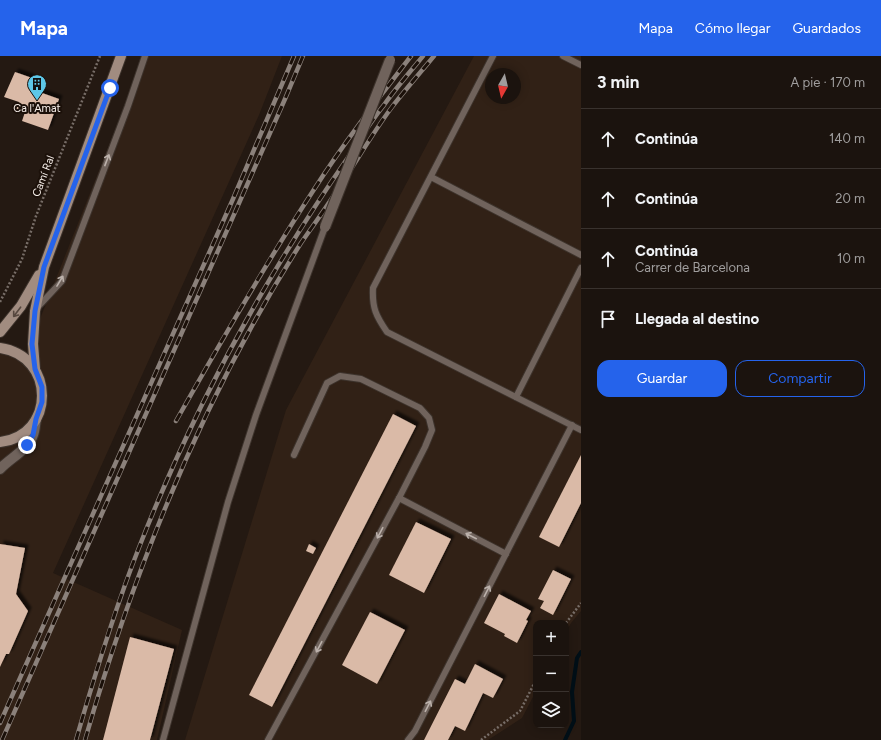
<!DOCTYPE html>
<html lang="es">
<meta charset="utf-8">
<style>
body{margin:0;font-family:Figtree,sans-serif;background:#241c17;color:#f1f3f6}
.controls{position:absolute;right:12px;bottom:12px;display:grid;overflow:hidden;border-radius:8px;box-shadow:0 2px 10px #0003}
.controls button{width:36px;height:36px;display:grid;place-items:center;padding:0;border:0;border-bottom:1px solid #39322e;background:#1b130e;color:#f1f3f6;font:20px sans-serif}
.compass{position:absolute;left:485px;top:12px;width:36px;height:36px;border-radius:50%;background:#1b130e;box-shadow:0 2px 10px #0003;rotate:188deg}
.stop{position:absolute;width:12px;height:12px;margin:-9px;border:3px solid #2563eb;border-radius:50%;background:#fff}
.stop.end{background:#2563eb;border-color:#fff;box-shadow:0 1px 4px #0008}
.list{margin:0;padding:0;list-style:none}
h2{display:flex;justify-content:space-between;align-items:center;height:52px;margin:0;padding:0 16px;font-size:17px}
h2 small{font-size:13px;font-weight:400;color:#a09e9e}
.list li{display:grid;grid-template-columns:26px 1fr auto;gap:12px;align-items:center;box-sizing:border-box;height:60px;padding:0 16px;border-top:1px solid #39322e}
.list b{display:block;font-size:15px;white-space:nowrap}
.list p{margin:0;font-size:13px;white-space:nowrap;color:#a09e9e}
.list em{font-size:13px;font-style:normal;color:#a09e9e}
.actions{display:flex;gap:8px;padding:12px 16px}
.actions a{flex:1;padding:9px 0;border:1px solid #2563eb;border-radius:12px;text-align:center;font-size:14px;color:#2563eb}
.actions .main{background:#2563eb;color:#fff}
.icon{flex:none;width:22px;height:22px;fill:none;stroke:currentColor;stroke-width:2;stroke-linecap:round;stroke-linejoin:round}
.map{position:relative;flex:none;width:581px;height:684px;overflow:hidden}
header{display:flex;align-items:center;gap:24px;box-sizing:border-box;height:56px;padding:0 20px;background:#2563eb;color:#fff}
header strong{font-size:19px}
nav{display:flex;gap:22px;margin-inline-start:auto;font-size:14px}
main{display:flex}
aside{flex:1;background:#1b130e}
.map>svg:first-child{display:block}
.built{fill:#312116;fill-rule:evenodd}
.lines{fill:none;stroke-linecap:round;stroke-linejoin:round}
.stream{stroke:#000f17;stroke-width:4}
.building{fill:#dabaa7;filter:url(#shadow)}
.lane-casing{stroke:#3d332c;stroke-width:8}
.street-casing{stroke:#3d332c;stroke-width:12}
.secondary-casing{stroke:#3d332c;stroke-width:12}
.path{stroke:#776d67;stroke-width:2.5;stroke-dasharray:2 2;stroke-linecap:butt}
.lane{stroke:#70635c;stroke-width:6}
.street{stroke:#70635c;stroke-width:10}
.secondary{stroke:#a18c80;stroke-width:10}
.rail-casing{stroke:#8b817b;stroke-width:4.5}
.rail{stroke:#1b1009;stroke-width:3;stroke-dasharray:9;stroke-linecap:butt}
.street-bridge-casing{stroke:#3d332c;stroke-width:12;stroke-linecap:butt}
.street-bridge{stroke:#70635c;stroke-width:10}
.oneway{stroke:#bbb1ab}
.oneway2{stroke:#57483f}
.route{stroke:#2563eb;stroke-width:5}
.labels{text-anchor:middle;stroke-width:4;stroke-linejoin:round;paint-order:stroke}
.poi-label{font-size:11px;fill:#f8f0eb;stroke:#1b1009}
.street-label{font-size:11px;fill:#f8f0eb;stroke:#1b1009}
</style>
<header>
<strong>Mapa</strong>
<nav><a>Mapa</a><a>Cómo llegar</a><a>Guardados</a></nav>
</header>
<main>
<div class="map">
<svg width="581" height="684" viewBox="0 0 581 684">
<defs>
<filter id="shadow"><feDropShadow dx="3.5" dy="-3.5" stdDeviation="1" flood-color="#0009"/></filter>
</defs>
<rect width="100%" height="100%" fill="#241912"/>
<g class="built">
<path d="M142,0H282L259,59L53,517L182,574L157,684H0V291L26,298L133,29Z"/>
<path d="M474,0H581V555L571,567L566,576V567H536V635L522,662L488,684H185L286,354ZM491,18H515V42H491Z"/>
</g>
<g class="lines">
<path class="stream" d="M565,684L574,665L572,636L577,602L581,596"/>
</g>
<g class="building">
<path d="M15,16L32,22L28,32L59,43L48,74L22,65L25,56L16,53L19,46L4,41Z"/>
<path d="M393,358L416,370L272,651L249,639Z"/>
<path d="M581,399V447L559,491L539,481Z"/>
<path d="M416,466L451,483L424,537L389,519Z"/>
<path d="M0,488L25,492L16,538L28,555L9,598H6L0,611Z"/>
<path d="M309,488L316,492L313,498L306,495Z"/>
<path d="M553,514L571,523L553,559L540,552L544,545L538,543Z"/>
<path d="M499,538L531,555L526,564L528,565L517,587L504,580L505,578L484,567Z"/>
<path d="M370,556L405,574L377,628L342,609Z"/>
<path d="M130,581L174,593L150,684H103Z"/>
<path d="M475,608L503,623L493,642L483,637L465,675L455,670L448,684H424L455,623L465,628Z"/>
</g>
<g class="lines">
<defs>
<g id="lane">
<path d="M493,0L373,232C372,252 376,260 387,276L581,374"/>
<path d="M563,0L581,9"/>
<path d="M431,121L581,199"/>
<path d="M36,253L62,225L128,50L145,0"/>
<path d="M516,341L581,212"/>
<path d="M399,442L506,498"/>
<path d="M163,684L228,446L256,359L325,171"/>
<path d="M268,684L399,442L425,391L432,374L429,362L420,352L361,323L340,320L327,327L294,399"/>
<path d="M408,684L415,675L572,369"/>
</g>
<path id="street" d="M0,413C10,402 28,394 33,379C35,374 35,368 36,363"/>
<g id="secondary">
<path d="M0,276L21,250L39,219"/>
<path d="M0,292C56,300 56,380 0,386"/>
<path d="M35,313L33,288L35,255L44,211L121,0"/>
</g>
</defs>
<use href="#lane" class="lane-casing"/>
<use href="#street" class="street-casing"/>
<use href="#secondary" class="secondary-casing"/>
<g class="path">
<path d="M0,246L22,203L36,160L100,0"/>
<path d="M566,567L581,547"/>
<path d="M481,684L520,655L536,624"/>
</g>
<use href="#lane" class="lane"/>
<use href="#street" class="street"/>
<use href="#secondary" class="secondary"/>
<defs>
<g id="rail">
<path d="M176,365C220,287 264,210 313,135C343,88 377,44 411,0"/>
<path d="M0,667L233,143L294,0"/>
<path d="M2,684L285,43L303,0"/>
<path d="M76,684C95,618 115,552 140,489C194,351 265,221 349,100C360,83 371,65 384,49C396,32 410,16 423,0"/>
<path d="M85,684C135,510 204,340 301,187C312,171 324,155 334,139C354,110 371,79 392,51C405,34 420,17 434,0"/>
</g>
</defs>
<use href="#rail" class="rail-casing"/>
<use href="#rail" class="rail"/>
<defs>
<path id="street-bridge" d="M325,171L390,4"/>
</defs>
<use href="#street-bridge" class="street-bridge-casing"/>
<use href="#street-bridge" class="street-bridge"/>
</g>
<defs><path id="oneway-shaft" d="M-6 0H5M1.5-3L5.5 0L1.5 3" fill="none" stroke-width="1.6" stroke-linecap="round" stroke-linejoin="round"/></defs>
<g class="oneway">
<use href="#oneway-shaft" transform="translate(107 104) rotate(-69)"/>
<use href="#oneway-shaft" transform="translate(60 225) rotate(-59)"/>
<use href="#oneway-shaft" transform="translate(380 477) rotate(118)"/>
<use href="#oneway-shaft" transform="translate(471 480) rotate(-153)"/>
<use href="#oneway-shaft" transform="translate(487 535) rotate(-63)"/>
<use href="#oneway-shaft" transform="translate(319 591) rotate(118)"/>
<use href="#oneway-shaft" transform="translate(428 650) rotate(-63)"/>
</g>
<use class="oneway2" href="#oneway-shaft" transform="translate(17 256) rotate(127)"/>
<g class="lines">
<path class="route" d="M27,389L33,379L36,363L42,346V331L35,313L32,288L35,255L44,211L110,32"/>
</g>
<defs>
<symbol id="building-pin" viewBox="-11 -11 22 30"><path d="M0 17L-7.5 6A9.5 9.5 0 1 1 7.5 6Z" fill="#5dc7e8" stroke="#1b1009"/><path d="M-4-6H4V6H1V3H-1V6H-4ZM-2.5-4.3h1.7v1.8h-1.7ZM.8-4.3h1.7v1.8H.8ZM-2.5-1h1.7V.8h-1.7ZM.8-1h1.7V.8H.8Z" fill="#111"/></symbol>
</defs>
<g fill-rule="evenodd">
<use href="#building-pin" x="26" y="17" width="22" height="30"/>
</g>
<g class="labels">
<g class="poi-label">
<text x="37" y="56">Ca l'Amat</text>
</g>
<g class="street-label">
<text transform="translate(43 120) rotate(-69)" y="4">Camí Ral</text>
</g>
</g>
</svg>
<div class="controls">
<button>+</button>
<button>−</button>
<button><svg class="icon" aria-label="layers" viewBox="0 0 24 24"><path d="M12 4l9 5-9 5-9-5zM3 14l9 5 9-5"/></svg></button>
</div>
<svg class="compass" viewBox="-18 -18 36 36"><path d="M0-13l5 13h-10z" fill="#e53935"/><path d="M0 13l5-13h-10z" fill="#a09e9e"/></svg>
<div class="stop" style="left:110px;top:32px"></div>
<div class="stop end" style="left:27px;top:389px"></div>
</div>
<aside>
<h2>3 min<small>A pie · 170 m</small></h2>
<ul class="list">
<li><svg class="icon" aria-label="ahead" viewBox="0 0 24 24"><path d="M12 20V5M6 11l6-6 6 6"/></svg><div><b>Continúa</b></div><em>140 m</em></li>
<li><svg class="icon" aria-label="ahead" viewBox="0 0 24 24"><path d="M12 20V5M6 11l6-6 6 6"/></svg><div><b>Continúa</b></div><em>20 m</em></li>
<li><svg class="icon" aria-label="ahead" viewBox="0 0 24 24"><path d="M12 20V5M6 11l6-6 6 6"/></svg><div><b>Continúa</b><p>Carrer de Barcelona</p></div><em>10 m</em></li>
<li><svg class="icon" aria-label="arrive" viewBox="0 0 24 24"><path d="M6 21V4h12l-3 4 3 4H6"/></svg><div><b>Llegada al destino</b></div></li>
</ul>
<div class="actions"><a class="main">Guardar</a><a>Compartir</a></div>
</aside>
</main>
